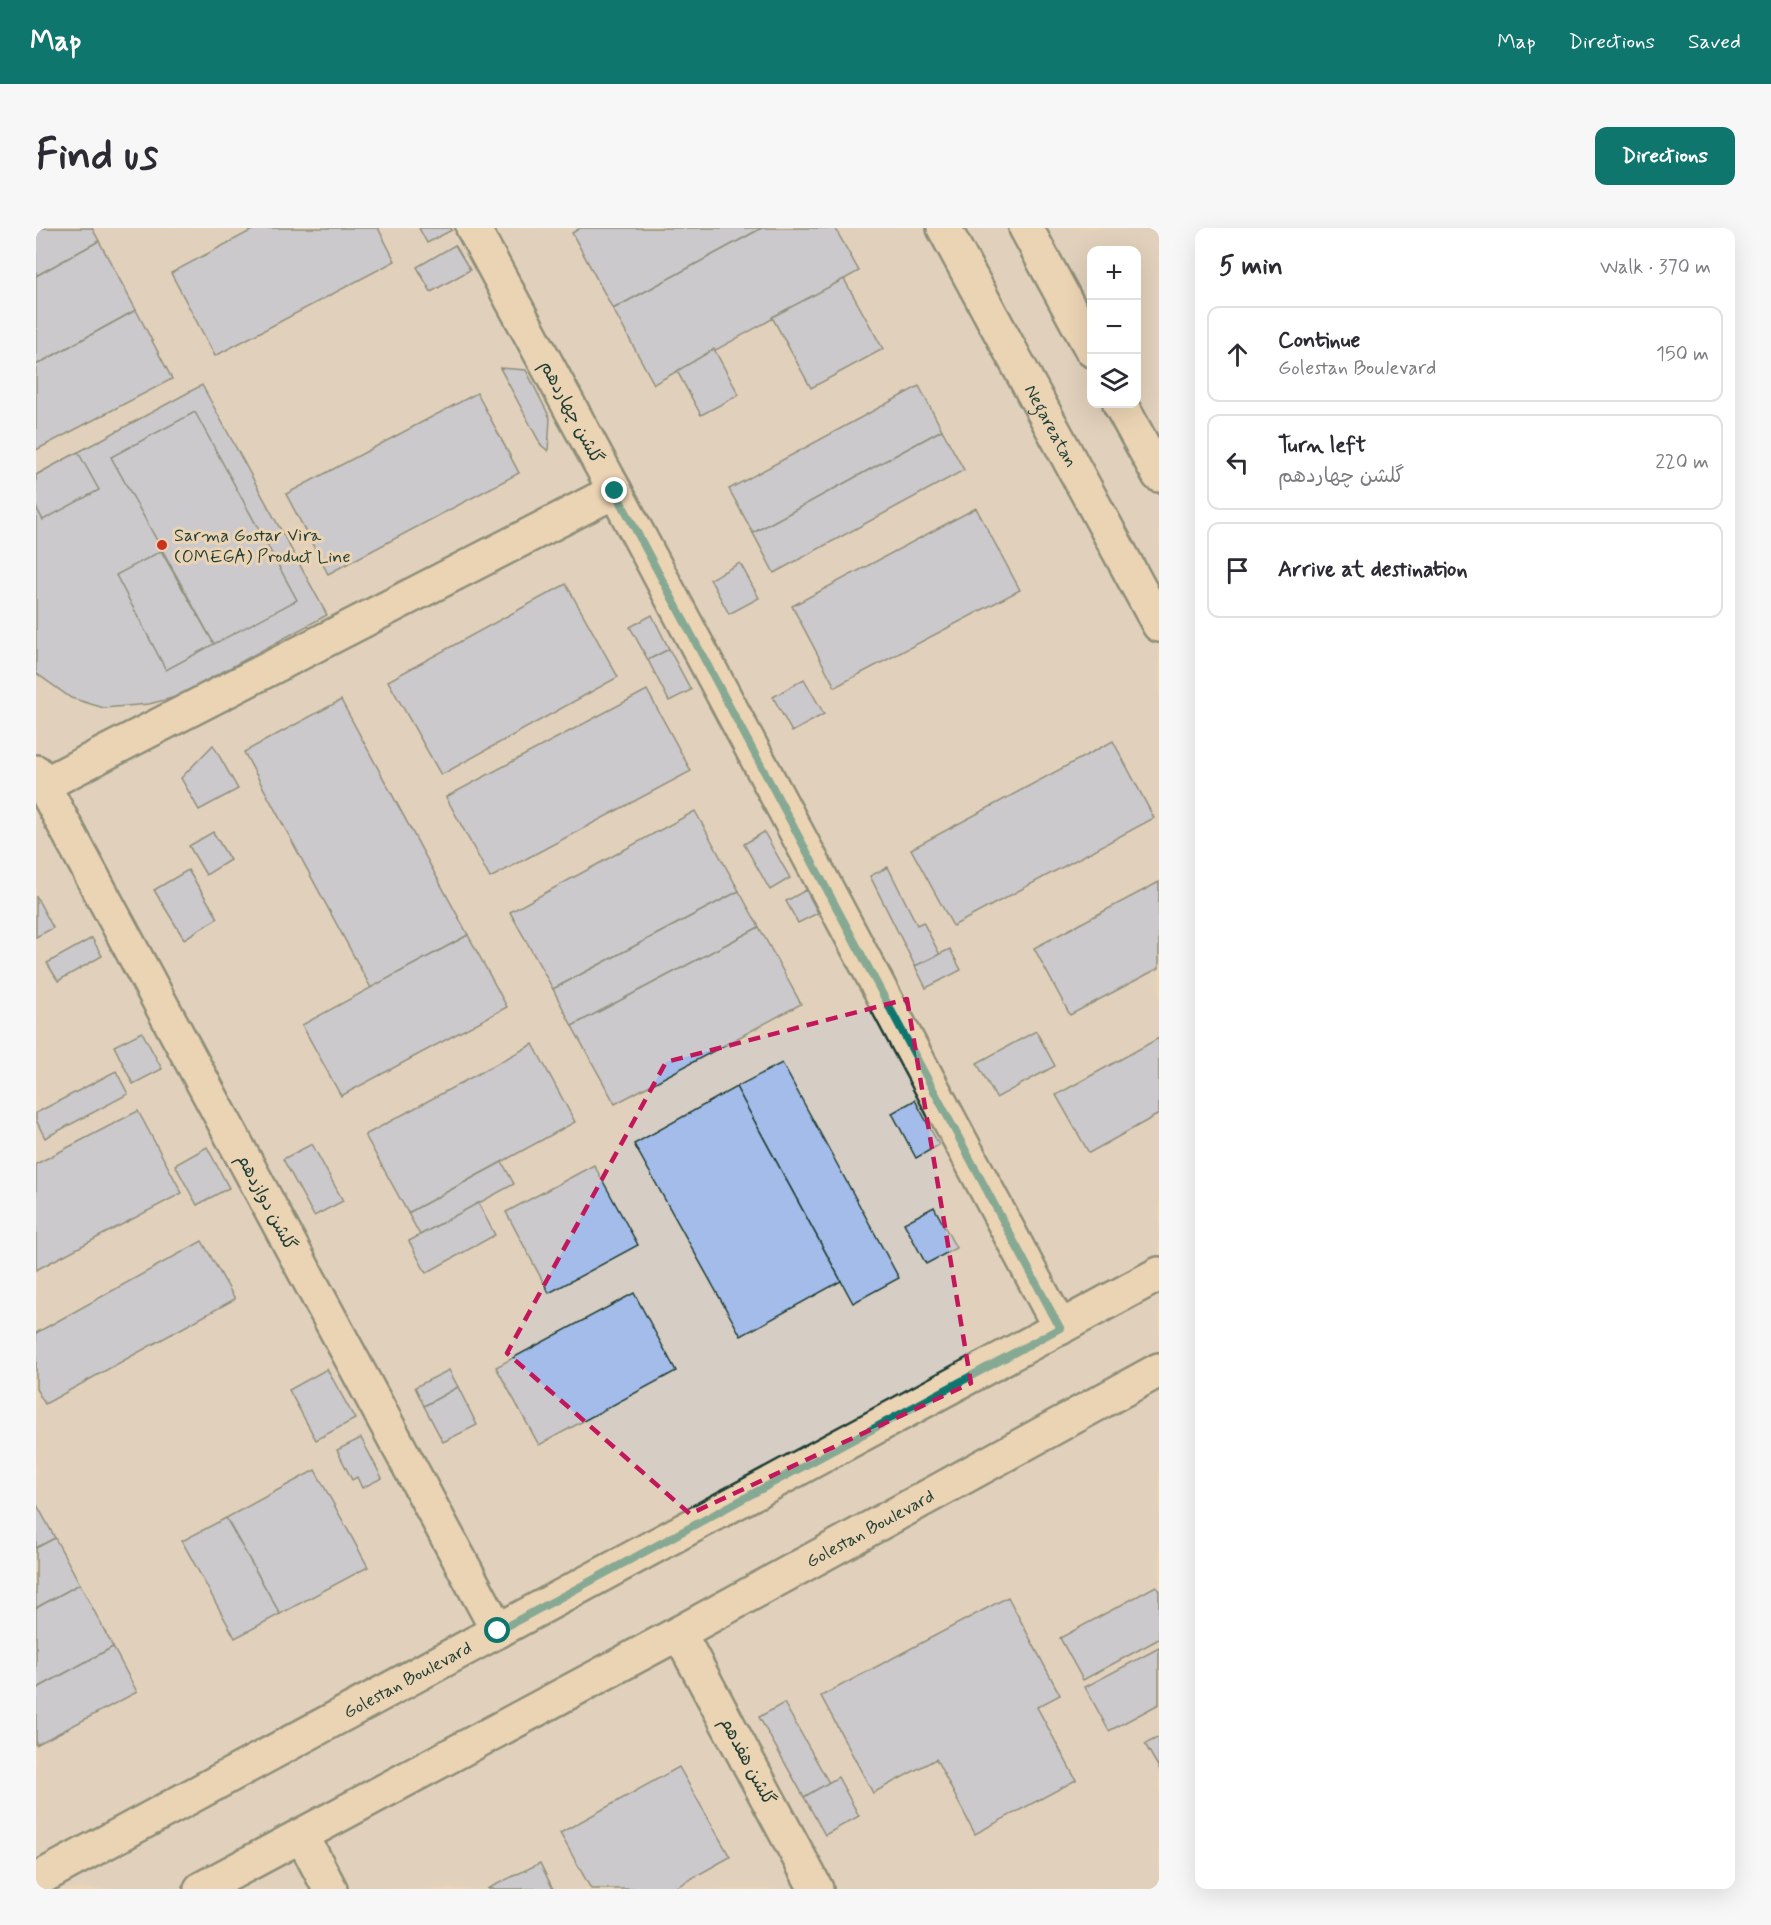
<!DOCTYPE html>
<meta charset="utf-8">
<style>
body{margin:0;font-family:Mynerve,"Playpen Sans Arabic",sans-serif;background:#f7f7f7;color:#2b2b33}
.controls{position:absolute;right:18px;top:18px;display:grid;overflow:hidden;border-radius:12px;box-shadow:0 6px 24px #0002}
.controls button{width:54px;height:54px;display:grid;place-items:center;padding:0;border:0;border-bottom:2px solid #e1e1e2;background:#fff;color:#2b2b33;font:30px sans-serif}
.stop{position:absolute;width:18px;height:18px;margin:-14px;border:4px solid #0f766e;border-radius:50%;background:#fff}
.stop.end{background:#0f766e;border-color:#fff;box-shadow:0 2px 6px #0008}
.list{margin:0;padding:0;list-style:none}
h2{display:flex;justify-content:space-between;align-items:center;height:78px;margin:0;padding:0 24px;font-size:26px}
h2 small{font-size:20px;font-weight:400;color:#7c7c81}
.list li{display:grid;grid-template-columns:39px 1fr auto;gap:18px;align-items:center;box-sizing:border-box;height:96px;margin:0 12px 12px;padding:0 12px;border:2px solid #e1e1e2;border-radius:12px}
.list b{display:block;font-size:22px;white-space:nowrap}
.list p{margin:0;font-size:20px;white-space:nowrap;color:#7c7c81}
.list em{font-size:20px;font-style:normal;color:#7c7c81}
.icon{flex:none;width:33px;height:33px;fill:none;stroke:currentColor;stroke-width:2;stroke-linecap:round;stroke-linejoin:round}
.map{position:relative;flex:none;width:1123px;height:1661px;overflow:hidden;border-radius:12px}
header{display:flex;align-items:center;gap:36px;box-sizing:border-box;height:84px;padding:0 30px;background:#0f766e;color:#fff}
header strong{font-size:28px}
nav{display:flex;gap:33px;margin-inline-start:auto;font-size:21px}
.intro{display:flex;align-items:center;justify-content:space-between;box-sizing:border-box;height:144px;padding:0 36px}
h1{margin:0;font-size:42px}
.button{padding:15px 27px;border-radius:12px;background:#0f766e;color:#fff;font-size:21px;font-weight:700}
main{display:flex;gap:36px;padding:0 36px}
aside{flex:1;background:#fff;border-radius:12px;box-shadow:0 6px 24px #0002}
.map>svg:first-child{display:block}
.built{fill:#d6cdc4;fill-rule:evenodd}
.building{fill:#a4bce9;stroke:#1f3d34;stroke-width:1.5}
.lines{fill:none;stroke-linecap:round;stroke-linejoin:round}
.minor-casing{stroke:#1f3d34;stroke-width:38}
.minor{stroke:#ebd4b4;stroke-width:33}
.route{stroke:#0f766e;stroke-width:8}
.marked{fill:none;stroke:#c2185b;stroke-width:4.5;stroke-dasharray:12 8;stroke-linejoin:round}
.poi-dot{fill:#c8321e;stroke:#ebd4b4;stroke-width:2}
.labels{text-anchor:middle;stroke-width:6;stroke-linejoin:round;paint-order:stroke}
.street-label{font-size:18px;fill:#1f3d34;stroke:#ebd4b4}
.poi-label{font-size:18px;fill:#1f3d34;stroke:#ebd4b4;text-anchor:start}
</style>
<header>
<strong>Map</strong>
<nav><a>Map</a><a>Directions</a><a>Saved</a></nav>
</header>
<div class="intro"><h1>Find us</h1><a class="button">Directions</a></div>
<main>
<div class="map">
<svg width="1123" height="1661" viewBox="0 0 1123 1661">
<rect width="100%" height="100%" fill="#ebd4b4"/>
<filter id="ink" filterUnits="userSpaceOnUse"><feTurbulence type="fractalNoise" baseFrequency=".0167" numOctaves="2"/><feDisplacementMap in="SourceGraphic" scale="12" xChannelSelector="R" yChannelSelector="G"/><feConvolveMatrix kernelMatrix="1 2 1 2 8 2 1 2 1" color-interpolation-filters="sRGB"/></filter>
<g filter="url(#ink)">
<path class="built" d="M0,0H1123V1661H0ZM1056,22H1100V176H1056Z"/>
<g class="building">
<path d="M0,0H56L63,13L0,48Z"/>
<path d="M220,0H342L359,33L179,128L135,45Z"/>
<path d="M383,0H415L416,2L391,15Z"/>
<path d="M544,0H726L577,81L536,5Z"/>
<path d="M726,0H799L823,43L618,156L577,81Z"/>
<path d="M63,13L100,82L0,137V48Z"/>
<path d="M419,17L434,42L395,64L381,39Z"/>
<path d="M808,51L847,121L775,160L736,89Z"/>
<path d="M100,82L136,151L0,222V137Z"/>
<path d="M678,121L703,167L665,187L641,143Z"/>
<path d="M464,140L490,142L514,190L512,223L505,217Z"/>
<path d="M166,157L291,387L140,469L113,476L68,480L35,470L0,445V247Z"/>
<path d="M883,158L906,202L717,305L693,261Z"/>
<path d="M441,165L483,245L292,346L250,266Z"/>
<path d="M159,184L261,372L178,416L75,229Z"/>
<path d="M906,202L928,242L738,345L717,305Z"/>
<path d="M42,224L63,262L7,292L0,279V247Z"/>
<path d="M940,280L984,362L799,459L756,378Z"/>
<path d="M125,323L178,416L130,442L80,347Z"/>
<path d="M704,335L723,370L693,386L674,351Z"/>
<path d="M530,356L582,449L405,547L352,453Z"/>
<path d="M616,387L633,421L612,432L594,399Z"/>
<path d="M633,421L655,462L633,473L612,432Z"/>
<path d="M768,451L788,486L756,504L737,469Z"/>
<path d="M611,462L655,543L454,650L410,569Z"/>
<path d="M305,472L432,707L335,760L208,524Z"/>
<path d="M1077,513L1118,590L917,698L875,621Z"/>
<path d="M177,517L202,561L163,582L145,550Z"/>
<path d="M659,583L703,663L517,761L474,684Z"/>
<path d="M177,604L194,632L170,647L153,618Z"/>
<path d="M728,604L754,650L734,662L708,616Z"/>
<path d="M852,639L881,697L887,694L904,727L879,738L834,648Z"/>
<path d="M152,642L182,690L148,711L118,662Z"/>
<path d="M1123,654V740L1034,787L998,720Z"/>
<path d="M770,662L782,685L762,695L750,673Z"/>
<path d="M703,663L723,699L536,798L517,761Z"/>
<path d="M0,668L17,700L0,709Z"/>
<path d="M723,699L765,776L579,876L536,798Z"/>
<path d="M432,707L471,779L305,868L266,797Z"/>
<path d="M56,710L66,728L22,753L11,735Z"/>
<path d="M914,721L925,742L890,760L879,738Z"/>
<path d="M1000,803L1019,838L960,870L941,835Z"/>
<path d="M106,804L126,841L97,856L78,818Z"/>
<path d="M1123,810V886L1053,925L1020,867Z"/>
<path d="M497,816L539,894L372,985L329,907Z"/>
<path d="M746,835L863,1050L817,1075L700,859Z"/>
<path d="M80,843L92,866L9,910L0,892V885Z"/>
<path d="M700,859L805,1053L705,1108L598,916Z"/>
<path d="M879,872L903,917L880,930L856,885Z"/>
<path d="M102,883L146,965L0,1042V936Z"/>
<path d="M276,916L307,973L278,988L247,931Z"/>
<path d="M171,919L193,960L161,977L139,937Z"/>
<path d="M466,934L478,956L384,1007L372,985Z"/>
<path d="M558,937L602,1017L513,1065L470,984Z"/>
<path d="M442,975L459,1007L390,1045L373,1013Z"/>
<path d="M898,979L920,1020L890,1036L868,995Z"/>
<path d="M166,1013L199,1071L9,1176L0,1161V1105Z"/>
<path d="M598,1065L640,1143L503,1217L460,1139Z"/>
<path d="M291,1141L319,1191L280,1212L253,1162Z"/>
<path d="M413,1142L422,1159L388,1178L379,1159Z"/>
<path d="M422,1159L441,1197L407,1214L388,1178Z"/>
<path d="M325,1210L346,1250L326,1260L321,1249L316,1252L301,1222Z"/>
<path d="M279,1242L332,1339L244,1386L190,1290Z"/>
<path d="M0,1275L19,1310L0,1320Z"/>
<path d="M190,1290L244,1386L199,1410L146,1313Z"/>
<path d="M19,1310L44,1356L0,1380V1320Z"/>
<path d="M44,1356L77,1419L0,1461V1380Z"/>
<path d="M1120,1358L1123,1363V1411L1047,1452L1024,1410Z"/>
<path d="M972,1369L1024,1467L1001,1479L1040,1552L939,1606L900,1531L837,1565L785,1468Z"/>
<path d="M77,1419L101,1464L0,1517V1461Z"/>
<path d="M1123,1420V1476L1073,1503L1049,1459Z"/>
<path d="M748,1475L793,1555L768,1569L723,1489Z"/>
<path d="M1123,1509V1540L1109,1516Z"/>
<path d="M643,1539L694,1629L637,1661H555L524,1605Z"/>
<path d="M802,1549L823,1588L789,1607L768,1569Z"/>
<path d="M504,1635L517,1661H451Z"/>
</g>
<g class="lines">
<defs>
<g id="minor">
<path d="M437,0L579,263L1024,1100"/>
<path id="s1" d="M908,0L1123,397"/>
<path d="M990,0L1056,122"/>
<path d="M1084,176L1123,247"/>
<path d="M0,544L462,1403"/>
<path d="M7,557L579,263"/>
<path d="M643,1405L780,1661"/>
<path d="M266,1608L294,1661"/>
<path id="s2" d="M0,1652L1123,1046"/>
<path id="s3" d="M165,1661L643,1405L1123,1142"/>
</g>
</defs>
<use href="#minor" class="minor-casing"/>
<use href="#minor" class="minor"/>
</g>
</g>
<g class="lines" filter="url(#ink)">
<path class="route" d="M462,1403L1024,1100L579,263"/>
</g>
<path d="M0 0H1123V1661H0ZM871,771L935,1155L654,1286L471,1125L630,834Z" fill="#ebd4b4" fill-opacity=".55" fill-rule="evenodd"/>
<path class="marked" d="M871,771L935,1155L654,1286L471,1125L630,834Z"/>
<circle class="poi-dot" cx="126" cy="317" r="6"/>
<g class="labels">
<g class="street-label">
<text transform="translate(536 184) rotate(62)" y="6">گلشن چهاردهم</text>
<text dy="6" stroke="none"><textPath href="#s1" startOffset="225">Negareatan</textPath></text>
<text transform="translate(231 974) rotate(62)" y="6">گلشن دوازدهم</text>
<text dy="6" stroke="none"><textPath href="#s3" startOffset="760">Golestan Boulevard</textPath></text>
<text dy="6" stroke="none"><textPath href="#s2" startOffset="422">Golestan Boulevard</textPath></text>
<text transform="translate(712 1533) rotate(62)" y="6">گلشن هفدهم</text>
</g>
<g class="poi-label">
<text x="138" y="313">Sarma Gostar Vira<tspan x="138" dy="21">(OMEGA) Product Line</tspan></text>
</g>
</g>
</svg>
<div class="controls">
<button>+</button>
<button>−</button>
<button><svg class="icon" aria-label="layers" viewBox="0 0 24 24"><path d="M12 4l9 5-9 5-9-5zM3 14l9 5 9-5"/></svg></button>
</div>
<div class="stop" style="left:462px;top:1403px"></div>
<div class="stop end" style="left:579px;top:263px"></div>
</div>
<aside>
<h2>5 min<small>Walk · 370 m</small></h2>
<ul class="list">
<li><svg class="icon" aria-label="ahead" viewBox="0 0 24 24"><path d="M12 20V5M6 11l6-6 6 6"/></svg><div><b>Continue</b><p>Golestan Boulevard</p></div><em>150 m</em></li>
<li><svg class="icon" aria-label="left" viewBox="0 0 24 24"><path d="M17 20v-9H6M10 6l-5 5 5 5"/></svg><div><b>Turn left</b><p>گلشن چهاردهم</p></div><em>220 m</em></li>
<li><svg class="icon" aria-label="arrive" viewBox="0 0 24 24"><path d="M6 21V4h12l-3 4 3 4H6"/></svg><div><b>Arrive at destination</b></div></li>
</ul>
</aside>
</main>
